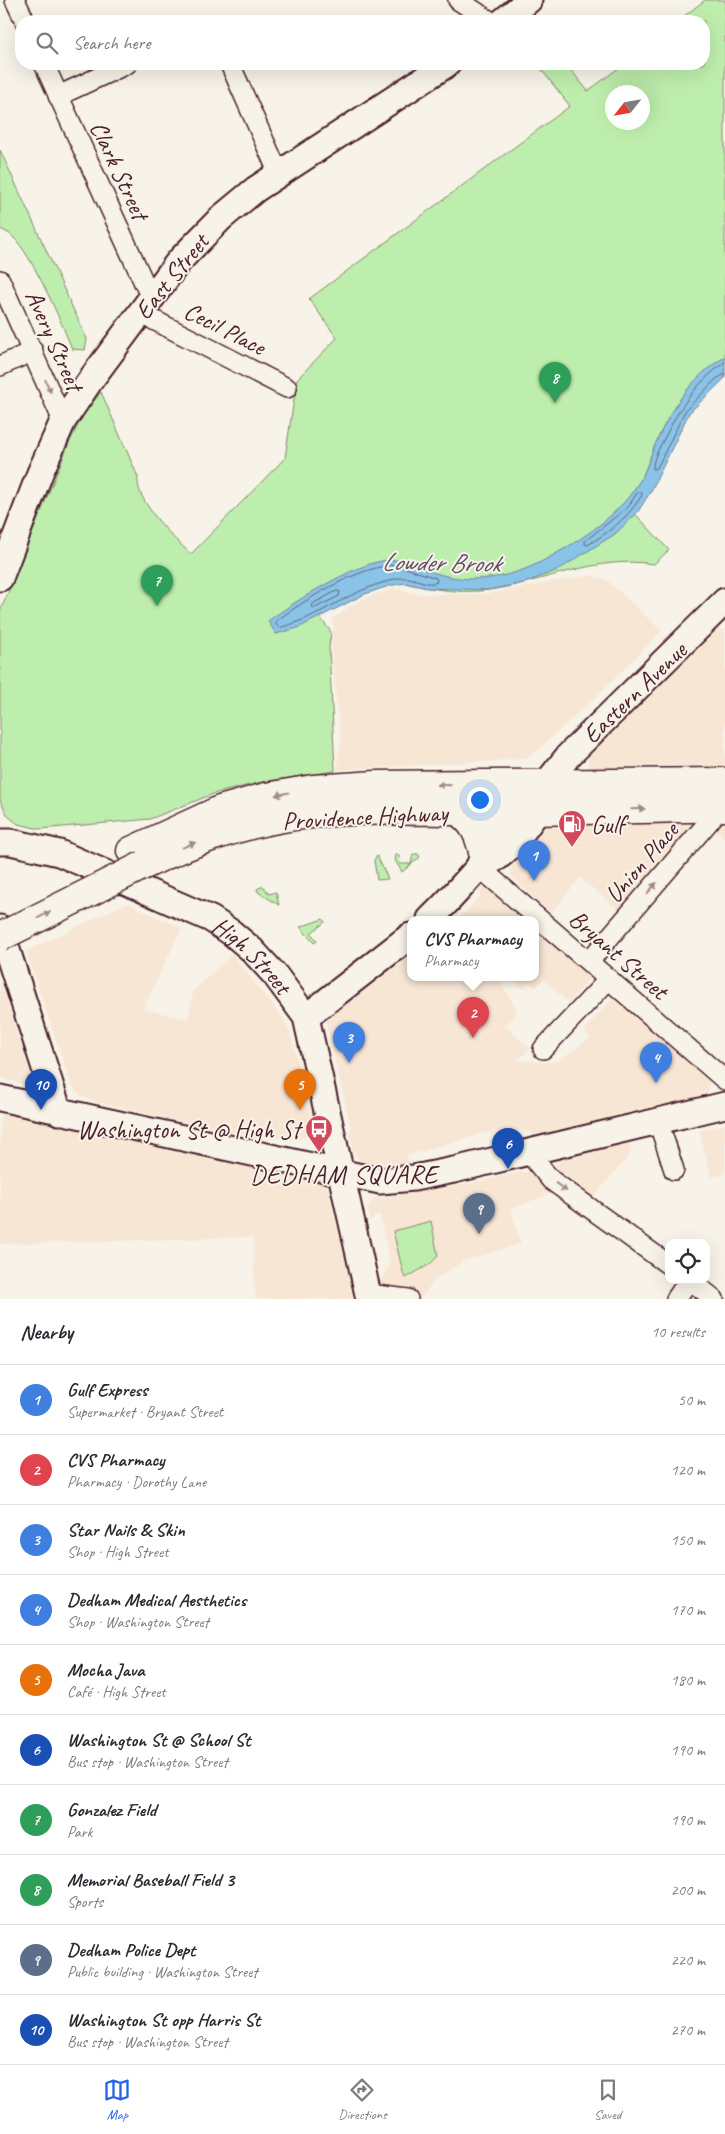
<!DOCTYPE html>
<meta charset="utf-8">
<style>
body{margin:0;font-family:Caveat,sans-serif;background:#f2f2f3;color:#2b2b33}
.controls{position:absolute;right:15px;bottom:15px;display:grid;overflow:hidden;border-radius:10px;box-shadow:0 5px 20px #0002}
.controls button{width:45px;height:45px;display:grid;place-items:center;padding:0;border:0;border-bottom:1px solid #e1e1e2;background:#fff;color:#2b2b33;font:25px sans-serif}
.compass{position:absolute;left:605px;top:85px;width:45px;height:45px;border-radius:50%;background:#fff;box-shadow:0 5px 20px #0002;rotate:239deg}
.you{position:absolute;left:479px;top:799px;width:18px;height:18px;margin:-12px;border:4px solid #fff;border-radius:50%;background:#1a73e8;box-shadow:0 0 0 8px #1a73e833}
.badge{display:grid;place-items:center;width:32px;height:32px;border-radius:50%;background:#2563eb;color:#fff;font-size:16px;font-weight:700}
.pin{position:absolute;translate:-50% -41px;filter:drop-shadow(0 1px 2px #0008)}
.pin::after{content:'';position:absolute;top:26px;width:18px;height:15px;background:inherit;clip-path:polygon(0 0,100% 0,50% 100%)}
.popup{position:absolute;left:407px;top:916px;width:132px;height:65px;box-sizing:border-box;display:grid;place-content:center;border-radius:10px;background:#fff;filter:drop-shadow(0 1px 4px #0005);font-size:16px;white-space:nowrap;color:#7c7c81}
.popup b{font-size:19px;color:#2b2b33}
.popup::after{content:'';position:absolute;left:50%;top:100%;margin-left:-10px;border:10px solid transparent;border-top-color:#fff}
.list{margin:0;padding:0;list-style:none}
h2{display:flex;justify-content:space-between;align-items:center;height:65px;margin:0;padding:0 20px;font-size:21px}
h2 small{font-size:16px;font-weight:400;color:#7c7c81}
.list li{display:grid;grid-template-columns:32px 1fr auto;gap:15px;align-items:center;box-sizing:border-box;height:70px;padding:0 20px;border-top:1px solid #e1e1e2}
.list b{display:block;font-size:19px;white-space:nowrap}
.list p{margin:0;font-size:16px;white-space:nowrap;color:#7c7c81}
.list em{font-size:16px;font-style:normal;color:#7c7c81}
.icon{flex:none;width:28px;height:28px;fill:none;stroke:currentColor;stroke-width:2;stroke-linecap:round;stroke-linejoin:round}
.map{position:relative;flex:none;width:725px;height:1299px;overflow:hidden}
.search{position:absolute;background:#fff;box-shadow:0 5px 20px #0002;left:15px;right:15px;top:15px;height:55px;display:flex;align-items:center;gap:12px;box-sizing:border-box;padding:0 18px;border-radius:20px;color:#7c7c81;font-size:19px}
.sheet{height:765px;background:#fff}
nav{display:flex;justify-content:space-around;align-items:center;box-sizing:border-box;height:70px;border-top:1px solid #e1e1e2;background:#fff;font-size:14px;color:#7c7c81}
nav a{display:grid;justify-items:center;gap:2px}
nav .on{color:#2563eb}
.map>svg:first-child{display:block}
.built{fill:#f8e6d5}
.green{fill:#beeead;stroke:#84866c;fill-rule:evenodd}
.water{fill:#89c3e8;stroke:#70819c}
.lines{fill:none;stroke-linecap:round;stroke-linejoin:round}
.shore{stroke:#636177;stroke-width:1}
.minor-casing{stroke:#4a1f2b;stroke-width:22}
.major-casing{stroke:#4a1f2b;stroke-width:29}
.highway-casing{stroke:#4a1f2b;stroke-width:31}
.minor{stroke:#f7f3e8;stroke-width:19}
.major{stroke:#f7f3e8;stroke-width:25}
.highway{stroke:#f7f3e8;stroke-width:28}
.highway-bridge-casing{stroke:#4a1f2b;stroke-width:31;stroke-linecap:butt}
.highway-bridge{stroke:#f7f3e8;stroke-width:28}
.oneway{fill:#a0898a}
.labels{text-anchor:middle;stroke-width:4;stroke-linejoin:round;paint-order:stroke}
.street-label{font-size:25px;fill:#4a1f2b;stroke:#f7f3e8}
.poi-label{font-size:25px;fill:#4a1f2b;stroke:#f7f3e8;text-anchor:start}
.water-label{font-size:26px;font-style:italic;fill:#5d5064;stroke:#f7f3e8}
.neighbourhood-label{font-size:26px;letter-spacing:1px;fill:#4a1f2b;stroke:#f7f3e8}
</style>
<div class="map">
<svg width="725" height="1299" viewBox="0 0 725 1299">
<rect width="100%" height="100%" fill="#f7f3e8"/>
<filter id="ink" filterUnits="userSpaceOnUse"><feTurbulence type="fractalNoise" baseFrequency=".02" numOctaves="2"/><feDisplacementMap in="SourceGraphic" scale="10" xChannelSelector="R" yChannelSelector="G"/><feConvolveMatrix kernelMatrix="1 2 1 2 8 2 1 2 1" color-interpolation-filters="sRGB"/></filter>
<g filter="url(#ink)">
<g class="built">
<path d="M591,575L607,580L662,631L595,698L532,755L524,759L337,770L341,741L332,659L331,642L334,628L332,619L356,602L393,588L419,594H486Z"/>
<path d="M718,628L725,631V769L590,768L588,765V755Z"/>
<path d="M725,816V839L715,829Z"/>
<path d="M698,821L620,911L580,878L551,913L518,883L512,877L510,870L513,859L540,829L545,825Z"/>
<path d="M483,888L490,889L526,919H458L481,896L479,892Z"/>
<path d="M127,903L182,928L143,1009L188,1019L193,991L232,954L282,1017L290,1032L314,1125L310,1135L296,1140L247,1137L97,1102L81,1096L75,1090L70,1082L26,951Z"/>
<path d="M536,927L592,976L569,1003L543,979L536,988L529,982L523,989L509,977H536Z"/>
<path d="M410,956V977H498L517,1010L515,1016L505,1026L530,1049L517,1061L557,1062L590,1038L584,1030L615,995L709,1078L708,1092L697,1098L534,1135L531,1132L518,1130L480,1134L406,1156L407,1159L416,1164L381,1165L360,1161L353,1152L350,1136L351,1128L326,1024L330,1014Z"/>
<path d="M0,980L31,1074L32,1080L27,1085L0,1078Z"/>
<path d="M4,1105L317,1177L327,1184L354,1299H255L253,1237L0,1244V1126Z"/>
<path d="M725,1124V1174L711,1177L699,1131Z"/>
<path d="M630,1142L631,1148L629,1156L590,1201L569,1186L511,1209L521,1244L463,1261L436,1279L420,1299H383L381,1280L390,1264L380,1215L374,1216L370,1222L368,1208L373,1199L466,1184L523,1172H530L538,1176L554,1173L556,1165L562,1160Z"/>
</g>
<g class="green">
<path d="M705,0H725V357L700,377L676,404L655,446L642,478L625,503L669,550L654,564C595,555 546,582 489,590C446,596 402,582 361,572L307,600L331,632L329,647L335,771L261,782L213,794L150,819L40,829L18,824L8,816L0,800V612L69,443L82,417L101,392L138,477C134,500 175,540 191,554L285,458L297,379L337,338L309,299L570,106L537,64H566L588,91L624,64H704V21H678ZM612,92H642V122H612Z"/>
<path d="M0,150L87,339L85,350L72,349C63,325 31,253 13,237C10,233 4,231 0,229Z"/>
<path d="M396,854L399,856L400,864H411L413,854H418L420,857L402,872L395,860Z"/>
<path d="M377,856L388,879L377,880L374,860Z"/>
<path d="M263,886L269,894L276,892L279,905L258,892L257,889Z"/>
<path d="M323,919L325,922L311,933L317,941L314,943L300,927Z"/>
<path d="M431,1221L438,1256L430,1264L406,1278L404,1276L393,1231Z"/>
</g>
<path class="water" d="M725,357V378L689,413L651,491L637,513L615,534L558,570L524,583L488,590L427,588L405,583L389,586L365,594L298,628L276,634L268,621C294,602 365,556 396,560C409,562 423,569 435,573C474,585 513,578 548,558C583,539 621,514 641,479C647,469 650,457 654,447C669,412 691,376 725,357Z"/>
<g class="lines">
<g class="shore">
<path d="M725,362C694,385 680,407 663,441C659,448 652,461 653,469L657,468L685,411L716,379L725,374"/>
<path d="M638,492H641L642,495C629,517 610,531 588,545L585,544V541L628,507Z"/>
<path d="M396,565L436,578L437,582C429,586 417,579 408,578C402,577 394,579 389,581C350,590 319,618 279,628L276,624V621C305,600 360,565 396,565Z"/>
<path d="M337,591L340,592L339,596L315,608L312,607L313,604Z"/>
</g>
<defs>
<g id="minor">
<path d="M15,0L25,21"/>
<path d="M458,0L490,21"/>
<path d="M44,64L151,298"/>
<path d="M230,64L279,174"/>
<path d="M58,96L127,64"/>
<path d="M0,280L63,421"/>
<path d="M140,313L287,388"/>
<path d="M0,366L33,351"/>
<path d="M479,867L725,1080"/>
<path d="M589,961L712,818"/>
<path d="M543,1049L609,979"/>
<path d="M658,1121L674,1170"/>
<path d="M528,1152L551,1180L669,1265"/>
<path d="M690,1280L714,1299"/>
<path d="M368,1294L408,1299"/>
<path d="M676,1299L689,1280"/>
</g>
<g id="major">
<path d="M503,21L529,0"/>
<path d="M0,578L40,473L63,421L92,378L179,261L221,218L256,189L447,64"/>
<path id="s1" d="M0,842H11L59,853L211,919L232,933L252,950L275,975L306,1017L369,1299"/>
<path d="M479,867L486,844L514,811L531,794L545,785L569,755L725,601"/>
<path d="M430,919C447,903 462,886 478,868C483,863 492,861 498,857C513,846 539,813 545,795"/>
<path d="M0,928L59,1112"/>
<path d="M306,1017L410,936"/>
<path d="M0,1098L380,1181L414,1178L454,1170L725,1105"/>
</g>
<g id="highway">
<path d="M457,811C473,821 479,834 483,852"/>
<path d="M131,851L220,810L266,797L313,789L376,785L725,782"/>
<path d="M144,865C189,844 234,826 283,818C352,806 422,812 491,811C569,811 647,809 725,807"/>
</g>
</defs>
<use href="#minor" class="minor-casing"/>
<use href="#major" class="major-casing"/>
<use href="#highway" class="highway-casing"/>
<use href="#minor" class="minor"/>
<use href="#major" class="major"/>
<use href="#highway" class="highway"/>
<defs>
<path id="highway-bridge" d="M0,937L144,865"/>
</defs>
<use href="#highway-bridge" class="highway-bridge-casing"/>
<use href="#highway-bridge" class="highway-bridge"/>
</g>
<defs><path id="oneway-solid" d="M-6-.8H1V-3.2L6.5 0L1 3.2V.8H-6Z" transform="scale(1.25)"/></defs>
<g class="oneway">
<use href="#oneway-solid" transform="translate(48 386) rotate(66)"/>
<use href="#oneway-solid" transform="translate(444 785) rotate(-179)"/>
<use href="#oneway-solid" transform="translate(282 794) rotate(169)"/>
<use href="#oneway-solid" transform="translate(638 809) rotate(-1)"/>
<use href="#oneway-solid" transform="translate(189 845) rotate(-22)"/>
<use href="#oneway-solid" transform="translate(652 888) rotate(-49)"/>
<use href="#oneway-solid" transform="translate(44 915) rotate(-27)"/>
<use href="#oneway-solid" transform="translate(561 1187) rotate(36)"/>
</g>
</g>
<defs>
<symbol id="fuel-pin" viewBox="-11 -11 22 30"><path d="M0 17L-7.5 6A9.5 9.5 0 1 1 7.5 6Z" fill="#d1495b" stroke="#f7f3e8"/><path d="M-5.5-6h7V0h2V4h1.3V-2.5L3-4.5l.8-.8L6-3V5H2.5V1h-1V6h-7ZM-4.2-4.7v3.2H.2V-4.7Z" fill="#fff"/></symbol>
<symbol id="bus-pin" viewBox="-11 -11 22 30"><path d="M0 17L-7.5 6A9.5 9.5 0 1 1 7.5 6Z" fill="#d1495b" stroke="#f7f3e8"/><path d="M-5-6H5V4H4V6H2V4H-2V6H-4V4H-5ZM-3.5-4V0h7V-4ZM-3.5 1.2v1.5H-2V1.2ZM2 1.2v1.5H3.5V1.2Z" fill="#fff"/></symbol>
</defs>
<g fill-rule="evenodd">
<use href="#fuel-pin" x="556" y="808" width="32" height="43"/>
<use href="#bus-pin" x="303" y="1113" width="32" height="43"/>
</g>
<g class="labels">
<g class="street-label">
<text transform="translate(120 170) rotate(65)" y="9">Clark Street</text>
<text transform="translate(171 276) rotate(-51)" y="9">East Street</text>
<text transform="translate(225 328) rotate(27)" y="9">Cecil Place</text>
<text transform="translate(55 340) rotate(66)" y="9">Avery Street</text>
<text transform="translate(634 692) rotate(-44)" y="9">Eastern Avenue</text>
<text transform="translate(365 816) rotate(-3)" y="9">Providence Highway</text>
<text transform="translate(641 862) rotate(-49)" y="9">Union Place</text>
<text transform="translate(619 954) rotate(41)" y="9">Bryant Street</text>
<text dy="9" stroke="none"><textPath href="#s1" startOffset="281">High Street</textPath></text>
</g>
<g class="poi-label">
<text x="591" y="833">Gulf</text>
<text x="300" y="1138" text-anchor="end">Washington St @ High St</text>
</g>
<g class="water-label">
<text transform="translate(441 562) rotate(1)" y="9">Lowder Brook</text>
</g>
<g class="neighbourhood-label">
<text x="344" y="1183">DEDHAM SQUARE</text>
</g>
</g>
</svg>
<div class="controls">
<button><svg class="icon" aria-label="locate" viewBox="0 0 24 24"><circle cx="12" cy="12" r="6"/><path d="M12 2v4M12 18v4M2 12h4M18 12h4"/></svg></button>
</div>
<svg class="compass" viewBox="-18 -18 36 36"><path d="M0-13l5 13h-10z" fill="#e53935"/><path d="M0 13l5-13h-10z" fill="#7c7c81"/></svg>
<div class="you"></div>
<div class="pin badge" style="left:534px;top:881px;background:#3f7fe0">1</div>
<div class="pin badge" style="left:473px;top:1038px;background:#e0444e">2</div>
<div class="popup"><b>CVS Pharmacy</b>Pharmacy</div>
<div class="pin badge" style="left:349px;top:1063px;background:#3f7fe0">3</div>
<div class="pin badge" style="left:656px;top:1083px;background:#3f7fe0">4</div>
<div class="pin badge" style="left:300px;top:1110px;background:#e8710a">5</div>
<div class="pin badge" style="left:508px;top:1169px;background:#1a4fb4">6</div>
<div class="pin badge" style="left:157px;top:606px;background:#2e9e5b">7</div>
<div class="pin badge" style="left:555px;top:403px;background:#2e9e5b">8</div>
<div class="pin badge" style="left:479px;top:1234px;background:#5c6f8a">9</div>
<div class="pin badge" style="left:41px;top:1110px;background:#1a4fb4">10</div>
<div class="search"><svg class="icon" aria-label="search" viewBox="0 0 24 24"><circle cx="10" cy="10" r="6"/><path d="M15 15l6 6"/></svg>Search here</div>
</div>
<section class="sheet">
<h2>Nearby<small>10 results</small></h2>
<ul class="list">
<li><span class="badge" style="background:#3f7fe0">1</span><div><b>Gulf Express</b><p>Supermarket · Bryant Street</p></div><em>50 m</em></li>
<li><span class="badge" style="background:#e0444e">2</span><div><b>CVS Pharmacy</b><p>Pharmacy · Dorothy Lane</p></div><em>120 m</em></li>
<li><span class="badge" style="background:#3f7fe0">3</span><div><b>Star Nails &amp; Skin</b><p>Shop · High Street</p></div><em>150 m</em></li>
<li><span class="badge" style="background:#3f7fe0">4</span><div><b>Dedham Medical Aesthetics</b><p>Shop · Washington Street</p></div><em>170 m</em></li>
<li><span class="badge" style="background:#e8710a">5</span><div><b>Mocha Java</b><p>Café · High Street</p></div><em>180 m</em></li>
<li><span class="badge" style="background:#1a4fb4">6</span><div><b>Washington St @ School St</b><p>Bus stop · Washington Street</p></div><em>190 m</em></li>
<li><span class="badge" style="background:#2e9e5b">7</span><div><b>Gonzalez Field</b><p>Park</p></div><em>190 m</em></li>
<li><span class="badge" style="background:#2e9e5b">8</span><div><b>Memorial Baseball Field 3</b><p>Sports</p></div><em>200 m</em></li>
<li><span class="badge" style="background:#5c6f8a">9</span><div><b>Dedham Police Dept</b><p>Public building · Washington Street</p></div><em>220 m</em></li>
<li><span class="badge" style="background:#1a4fb4">10</span><div><b>Washington St opp Harris St</b><p>Bus stop · Washington Street</p></div><em>270 m</em></li>
</ul>
</section>
<nav>
<a class="on"><svg class="icon" aria-label="map" viewBox="0 0 24 24"><path d="M3 6l6-2 6 2 6-2v14l-6 2-6-2-6 2zM9 4v14M15 6v14"/></svg>Map</a>
<a><svg class="icon" aria-label="directions" viewBox="0 0 24 24"><path d="M12 3l9 9-9 9-9-9zM9 14v-3h6M13 9l2 2-2 2"/></svg>Directions</a>
<a><svg class="icon" aria-label="saved" viewBox="0 0 24 24"><path d="M7 4h10v16l-5-4-5 4z"/></svg>Saved</a>
</nav>
